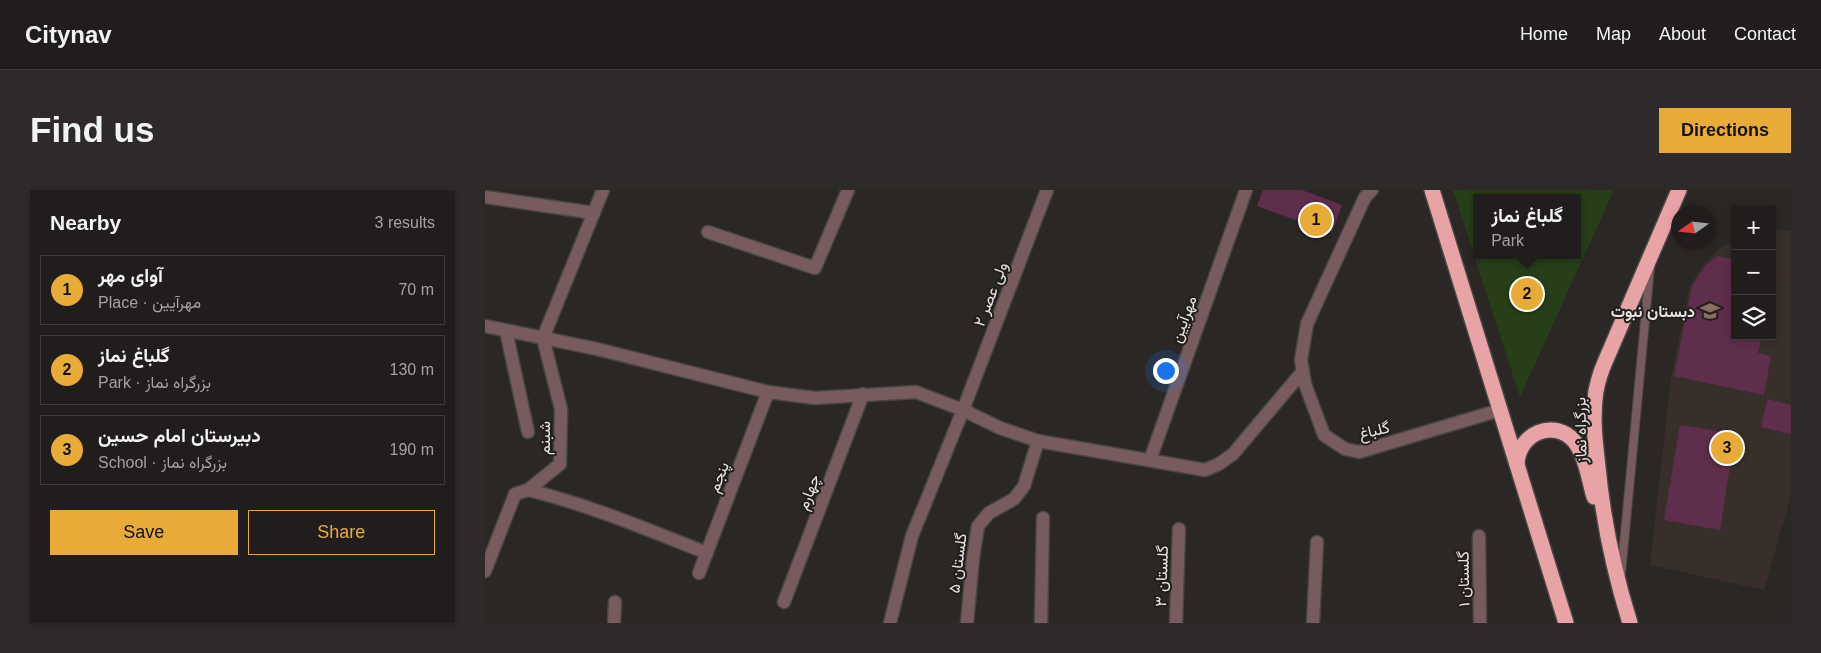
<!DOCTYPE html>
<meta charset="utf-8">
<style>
body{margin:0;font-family:Helvetica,Vazirmatn,sans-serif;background:#2d2a29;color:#f1f3f6}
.controls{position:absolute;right:15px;top:15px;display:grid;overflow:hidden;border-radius:0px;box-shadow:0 2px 8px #0003}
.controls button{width:45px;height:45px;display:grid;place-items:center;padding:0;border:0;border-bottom:1px solid #3d3b3b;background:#201d1c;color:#f1f3f6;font:25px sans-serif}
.compass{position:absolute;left:1186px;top:15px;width:45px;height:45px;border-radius:50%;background:#201d1c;box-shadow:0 2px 8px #0003;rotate:256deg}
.you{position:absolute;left:680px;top:180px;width:18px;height:18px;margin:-12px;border:4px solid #fff;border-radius:50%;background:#1a73e8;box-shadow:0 0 0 8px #1a73e833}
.badge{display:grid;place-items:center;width:32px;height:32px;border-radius:50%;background:#e8ab37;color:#111;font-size:16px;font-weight:700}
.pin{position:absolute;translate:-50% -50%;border:2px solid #fff;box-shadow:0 1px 5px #0006}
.popup{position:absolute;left:988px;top:4px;width:108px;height:65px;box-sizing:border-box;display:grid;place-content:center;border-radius:0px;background:#201d1c;filter:drop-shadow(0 1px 4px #0005);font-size:16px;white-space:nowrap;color:#a2a2a3}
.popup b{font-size:19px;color:#f1f3f6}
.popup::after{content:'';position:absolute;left:50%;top:100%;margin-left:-10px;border:10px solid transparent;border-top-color:#201d1c}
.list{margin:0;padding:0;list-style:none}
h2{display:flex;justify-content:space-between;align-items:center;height:65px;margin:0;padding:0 20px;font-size:21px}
h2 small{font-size:16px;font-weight:400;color:#a2a2a3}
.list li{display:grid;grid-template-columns:32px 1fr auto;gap:15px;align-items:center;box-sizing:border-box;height:70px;margin:0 10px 10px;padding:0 10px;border:1px solid #3d3b3b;border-radius:0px}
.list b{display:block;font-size:19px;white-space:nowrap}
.list p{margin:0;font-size:16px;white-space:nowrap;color:#a2a2a3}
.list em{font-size:16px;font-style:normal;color:#a2a2a3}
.actions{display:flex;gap:10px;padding:15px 20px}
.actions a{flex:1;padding:11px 0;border:1px solid #e8ab37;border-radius:0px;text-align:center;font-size:18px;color:#e8ab37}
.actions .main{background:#e8ab37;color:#111}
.icon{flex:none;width:28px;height:28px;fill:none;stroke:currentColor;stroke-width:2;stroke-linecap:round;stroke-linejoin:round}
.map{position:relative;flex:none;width:1306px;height:433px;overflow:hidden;border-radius:0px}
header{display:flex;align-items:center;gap:30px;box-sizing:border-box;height:70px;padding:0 25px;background:#201d1c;border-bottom:1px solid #3d3b3b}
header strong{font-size:24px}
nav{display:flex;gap:28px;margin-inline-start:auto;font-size:18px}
.intro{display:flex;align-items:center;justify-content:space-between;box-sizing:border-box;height:120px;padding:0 30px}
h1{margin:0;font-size:35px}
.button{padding:12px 22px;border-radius:0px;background:#e8ab37;color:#111;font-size:18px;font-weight:700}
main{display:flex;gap:30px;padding:0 30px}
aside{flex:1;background:#201d1c;border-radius:0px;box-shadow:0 2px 8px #0003}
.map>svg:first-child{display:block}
.built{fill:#382f2a}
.green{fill:#273f19;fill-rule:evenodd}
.building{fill:#5f2e4d}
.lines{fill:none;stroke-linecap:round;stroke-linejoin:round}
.lane-casing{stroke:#494543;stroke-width:10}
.street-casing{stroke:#494543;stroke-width:15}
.highway-casing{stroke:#494543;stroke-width:18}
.lane{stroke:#785c5d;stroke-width:8}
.street{stroke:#785c5d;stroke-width:12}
.highway{stroke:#e8a3a7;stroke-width:15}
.labels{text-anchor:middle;stroke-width:4;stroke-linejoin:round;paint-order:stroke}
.street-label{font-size:16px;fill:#e6e4e3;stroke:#211e1c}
.poi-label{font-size:16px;font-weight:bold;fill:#e6e4e3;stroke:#211e1c;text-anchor:end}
</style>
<header>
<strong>Citynav</strong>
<nav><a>Home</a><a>Map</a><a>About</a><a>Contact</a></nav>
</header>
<div class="intro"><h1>Find us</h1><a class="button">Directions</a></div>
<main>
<aside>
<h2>Nearby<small>3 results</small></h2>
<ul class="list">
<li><span class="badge">1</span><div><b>آوای مهر</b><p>Place · مهرآیین</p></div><em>70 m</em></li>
<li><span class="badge">2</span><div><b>گلباغ نماز</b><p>Park · بزرگراه نماز</p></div><em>130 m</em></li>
<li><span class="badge">3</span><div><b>دبیرستان امام حسین</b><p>School · بزرگراه نماز</p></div><em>190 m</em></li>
</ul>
<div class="actions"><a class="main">Save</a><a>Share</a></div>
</aside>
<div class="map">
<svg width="1306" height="433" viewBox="0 0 1306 433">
<rect width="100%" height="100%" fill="#2b2725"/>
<path class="built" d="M1293,39L1306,41V305L1279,400L1165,375L1186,187L1205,96L1219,73L1238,56L1250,51V146H1287V40Z"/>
<path class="green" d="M968,0H1129L1035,207ZM992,8H1092V65H992Z"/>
<g class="building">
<path d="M778,0H817L857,15L847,43L772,16Z"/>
<path d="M1233,66L1250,70V146H1277L1273,163L1286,166L1279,205L1189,186L1207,96L1221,75Z"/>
<path d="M1287,81L1292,82L1288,99H1287Z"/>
<path d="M1282,209L1306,215V244L1276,237Z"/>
<path d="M1195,235L1250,244L1235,340L1179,330Z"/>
</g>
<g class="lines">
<defs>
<path id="lane" d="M1136,385L1165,78"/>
<g id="street">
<path d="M887,0L880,7L822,134L816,170L820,194L839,245L860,259L874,262L1015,220"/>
<path d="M0,7L109,23"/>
<path d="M223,42L330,78L363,0"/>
<path d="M0,136L112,159L283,202L330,208L431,202L478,220L515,238L553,251L720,280L734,274L748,264L818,181"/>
<path d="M21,141L43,242"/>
<path d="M665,270L761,0"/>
<path d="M43,300C105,315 163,340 222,363"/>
<path d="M994,346L995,433"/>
<path d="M0,381L30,304L43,300L75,274L76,219L58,148L118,0"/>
<path d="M214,383L283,202"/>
<path d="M299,412L378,204"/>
<path d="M129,433L130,412"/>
<path d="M405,433L427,346L478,220L562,0"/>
<path d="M482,433L488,368L493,336L504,323L529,309L539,296L553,251"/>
<path d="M556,433L558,328"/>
<path d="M691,433L694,339"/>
<path d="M828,433L832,352"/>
</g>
<g id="highway">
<path d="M947,0L1081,433"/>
<path d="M1032,274C1033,244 1069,227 1090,252C1101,267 1104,290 1109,307"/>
<path d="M1145,433C1129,382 1118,330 1113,277C1110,251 1107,226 1111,201C1113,191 1116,181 1120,172L1194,0"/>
</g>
</defs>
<use href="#lane" class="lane-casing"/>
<use href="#street" class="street-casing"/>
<use href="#highway" class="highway-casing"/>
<use href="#lane" class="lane"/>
<use href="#street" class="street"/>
<use href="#highway" class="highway"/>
</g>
<defs>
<symbol id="school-bare" viewBox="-9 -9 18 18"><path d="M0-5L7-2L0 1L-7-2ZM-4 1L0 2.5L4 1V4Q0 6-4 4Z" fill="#8d6e63" stroke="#211e1c" stroke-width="2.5" paint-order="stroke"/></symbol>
</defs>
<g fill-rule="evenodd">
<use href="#school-bare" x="1211" y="107" width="28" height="28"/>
</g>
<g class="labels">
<g class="street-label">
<text transform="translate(505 104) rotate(-69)" y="6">ولی عصر ۲</text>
<text transform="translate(698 129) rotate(-70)" y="6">مهرآیین</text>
<text transform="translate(889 240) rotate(-14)" y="6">گلباغ</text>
<text transform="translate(1095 240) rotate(-91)" y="6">بزرگراه نماز</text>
<text transform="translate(59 248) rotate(-89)" y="6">شبنم</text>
<text transform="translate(233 287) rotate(-69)" y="6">پنجم</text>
<text transform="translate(323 302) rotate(-69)" y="6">چهارم</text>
<text transform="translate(472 373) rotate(-83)" y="6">گلستان ۵</text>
<text transform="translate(676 386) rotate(-88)" y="6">گلستان ۳</text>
<text transform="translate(978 389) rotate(-91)" y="6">گلستان ۱</text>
</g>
<g class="poi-label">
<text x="1210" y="127">دبستان نبوت</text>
</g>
</g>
</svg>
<div class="controls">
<button>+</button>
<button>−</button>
<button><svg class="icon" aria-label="layers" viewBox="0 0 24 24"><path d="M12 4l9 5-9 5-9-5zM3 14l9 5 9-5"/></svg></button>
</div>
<svg class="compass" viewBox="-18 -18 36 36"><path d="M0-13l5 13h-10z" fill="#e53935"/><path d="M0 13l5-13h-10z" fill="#a2a2a3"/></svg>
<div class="you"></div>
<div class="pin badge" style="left:831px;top:30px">1</div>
<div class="pin badge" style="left:1042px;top:104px">2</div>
<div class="popup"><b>گلباغ نماز</b>Park</div>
<div class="pin badge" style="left:1242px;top:258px">3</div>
</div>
</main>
